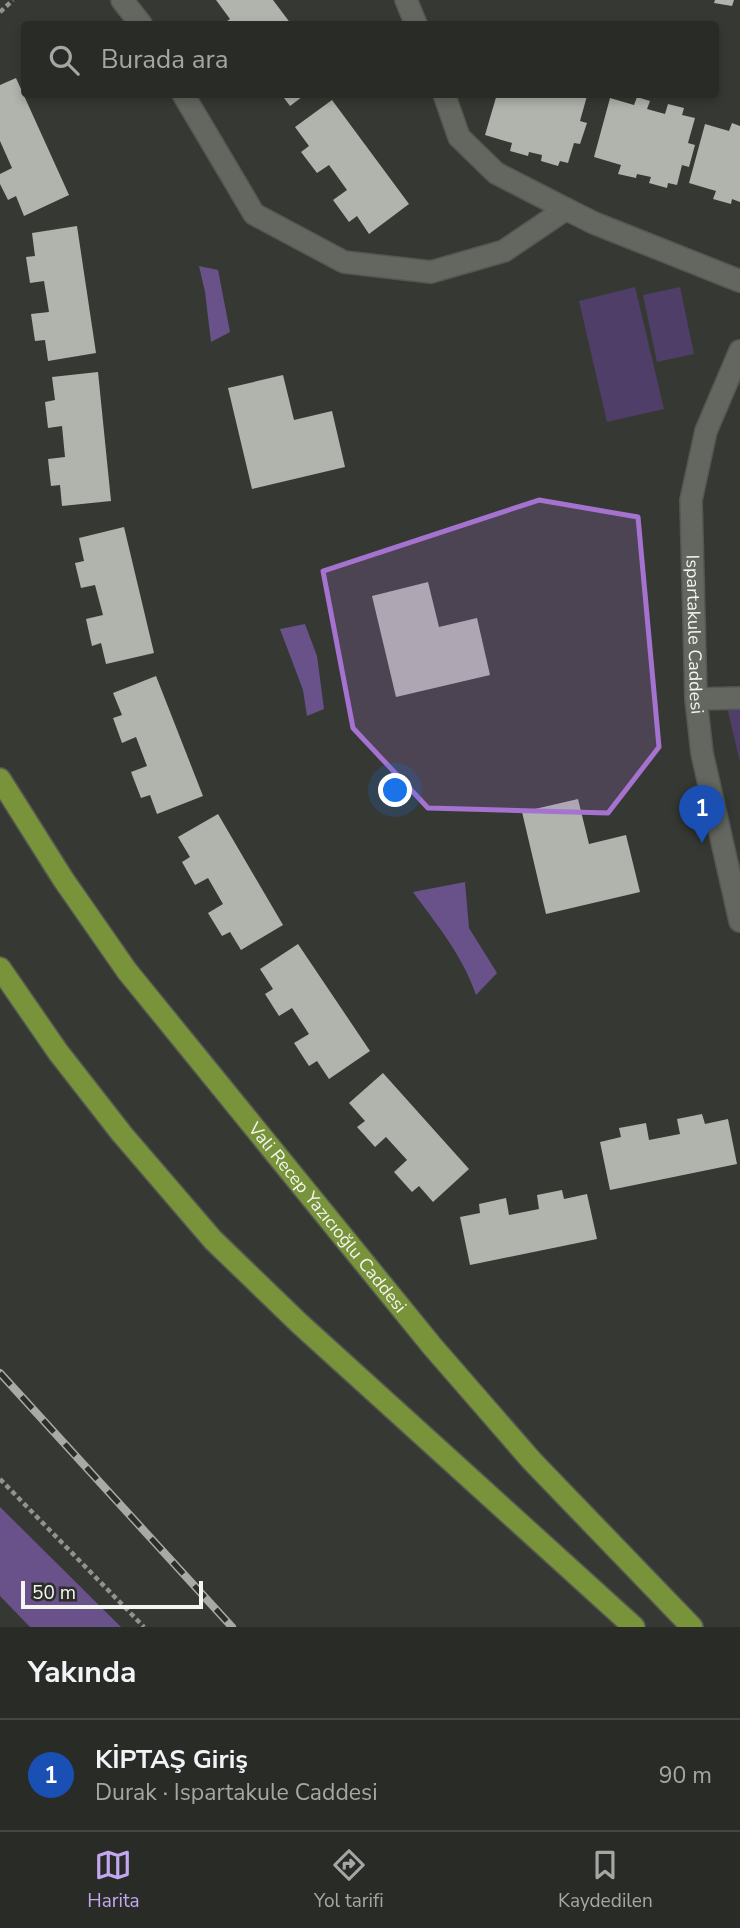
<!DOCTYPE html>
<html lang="tr">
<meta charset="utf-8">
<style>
body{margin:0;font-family:"Nunito Sans",sans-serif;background:#343732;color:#f1f3f6}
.scale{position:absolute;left:21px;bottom:18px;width:182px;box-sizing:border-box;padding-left:7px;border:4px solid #f3f5f1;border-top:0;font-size:19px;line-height:24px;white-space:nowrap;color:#f3f5f1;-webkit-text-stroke:5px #2c2e29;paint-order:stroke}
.you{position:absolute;left:396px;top:791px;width:24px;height:24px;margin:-18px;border:5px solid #fff;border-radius:50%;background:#1a73e8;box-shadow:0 0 0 10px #1a73e833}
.badge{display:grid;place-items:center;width:46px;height:46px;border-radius:50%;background:#c4a7f1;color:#fff;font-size:23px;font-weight:700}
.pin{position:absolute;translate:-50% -58px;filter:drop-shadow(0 2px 4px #0008)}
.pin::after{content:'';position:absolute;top:37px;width:24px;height:21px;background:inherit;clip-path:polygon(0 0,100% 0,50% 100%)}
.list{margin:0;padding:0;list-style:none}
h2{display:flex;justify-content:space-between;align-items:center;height:91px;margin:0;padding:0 28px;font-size:30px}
h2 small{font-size:23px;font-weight:400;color:#a5a7a7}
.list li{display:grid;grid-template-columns:46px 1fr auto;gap:21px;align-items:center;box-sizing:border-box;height:112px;padding:0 28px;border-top:2px solid #444743}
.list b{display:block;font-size:26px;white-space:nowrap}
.list p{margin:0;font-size:23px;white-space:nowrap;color:#a5a7a7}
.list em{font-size:23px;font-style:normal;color:#a5a7a7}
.icon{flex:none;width:38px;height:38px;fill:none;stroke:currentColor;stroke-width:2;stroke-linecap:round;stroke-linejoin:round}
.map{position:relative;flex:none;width:740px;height:1627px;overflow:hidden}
.search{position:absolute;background:#282b26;box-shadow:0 4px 10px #0003;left:21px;right:21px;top:21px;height:77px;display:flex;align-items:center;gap:18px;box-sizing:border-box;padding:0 24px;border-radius:7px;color:#a5a7a7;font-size:26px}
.sheet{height:203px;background:#282b26}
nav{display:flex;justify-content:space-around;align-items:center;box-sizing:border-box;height:98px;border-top:2px solid #444743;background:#282b26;font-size:19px;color:#a5a7a7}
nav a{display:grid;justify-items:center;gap:4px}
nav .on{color:#c4a7f1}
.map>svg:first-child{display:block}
.green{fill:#4f3e67}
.water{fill:#69518a}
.building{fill:#b1b4ac}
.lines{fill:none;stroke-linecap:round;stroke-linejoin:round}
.street-casing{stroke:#555752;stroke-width:24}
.secondary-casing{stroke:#555752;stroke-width:24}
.primary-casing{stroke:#555752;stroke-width:24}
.path{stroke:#91938e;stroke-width:4.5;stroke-dasharray:5 3.5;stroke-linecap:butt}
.street{stroke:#646760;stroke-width:21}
.secondary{stroke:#646760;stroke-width:21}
.primary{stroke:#78933a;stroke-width:21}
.rail-casing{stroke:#a8aaa5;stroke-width:8}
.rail{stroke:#2c2e29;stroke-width:5;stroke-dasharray:16;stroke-linecap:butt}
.marked{fill:#a572d0;fill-opacity:0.2;stroke:#a572d0;stroke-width:5;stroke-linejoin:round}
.labels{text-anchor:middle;stroke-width:7;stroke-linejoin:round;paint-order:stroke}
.street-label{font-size:18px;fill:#f3f5f1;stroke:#2c2e29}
</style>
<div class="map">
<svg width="740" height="1627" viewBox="0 0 740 1627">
<rect width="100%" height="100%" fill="#363933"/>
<g class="green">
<path d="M635,287L664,409L607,422L579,301Z"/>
<path d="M680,287L694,354L657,362L643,295Z"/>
<path d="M740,698V762L725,699Z"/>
</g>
<g class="water">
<path d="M199,266L218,270L230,332L211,342L205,292Z"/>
<path d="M305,624L317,656L324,709L307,716L303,690L280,629Z"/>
<path d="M465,882L469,928L497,973L476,995C463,956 437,925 413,892Z"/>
<path d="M0,1507L120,1626L121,1627H30L0,1596Z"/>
</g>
<g class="building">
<path d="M216,0H273L291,24H223L230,19Z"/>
<path d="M715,0H734L732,6L714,3Z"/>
<path d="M16,78L69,195L24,216L16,196L8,200L0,184V174L12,168L0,141V85Z"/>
<path d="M281,94H306L290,106Z"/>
<path d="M497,94L587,96L580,121L587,123L580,144L574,143L568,163L560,161L558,166L541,161L542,155L529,152L528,156L510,151L512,143L485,135Z"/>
<path d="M637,97L650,101L647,109L665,114L668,104L684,108L682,115L695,118L688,143L695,145L689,167L682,165L677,185L668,183L667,188L649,183L651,177L637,174L636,178L618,174L621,165L594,157L610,98L634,105Z"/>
<path d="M332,100L409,204L369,234L357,216L349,222L333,200L347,190L329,165L317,173L301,152L309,146L295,127Z"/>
<path d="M732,123L740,126V202L732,199L731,204L713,199L716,191L689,183L705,124L729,131Z"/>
<path d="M77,226L96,353L48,361L45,340L35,341L31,314L49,312L44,281L30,283L26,257L35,256L32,233Z"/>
<path d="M98,372L111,501L62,506L60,485L51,486L48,459L65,457L62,426L48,428L45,402L55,400L52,377Z"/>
<path d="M283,375L294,420L332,411L345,467L252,489L228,388Z"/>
<path d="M124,527L154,653L106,664L101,643L92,646L86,619L103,615L95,585L81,588L75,563L84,561L79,538Z"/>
<path d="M428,582L439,627L477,618L490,675L396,697L372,596Z"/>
<path d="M156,676L203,796L157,814L150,795L141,798L131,772L147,766L136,737L122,743L113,718L122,715L113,693Z"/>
<path d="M578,799L589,844L626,835L640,892L546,914L522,812Z"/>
<path d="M218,814L283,925L241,950L230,932L222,936L208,913L223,904L208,878L195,885L182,862L190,857L178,837Z"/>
<path d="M298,944L370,1051L329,1079L317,1061L309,1066L294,1043L309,1034L292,1008L279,1016L265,994L273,989L260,969Z"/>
<path d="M383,1073L469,1169L433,1202L419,1186L412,1192L394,1172L407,1160L386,1137L375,1147L357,1127L365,1121L349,1103Z"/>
<path d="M702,1114L705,1124L728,1119L737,1164L610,1190L600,1142L621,1137L619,1128L646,1123L649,1140L680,1134L677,1119Z"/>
<path d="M562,1190L564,1199L587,1194L597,1239L470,1265L460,1217L480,1213L479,1204L506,1198L509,1215L539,1209L537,1195Z"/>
</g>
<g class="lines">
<defs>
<g id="street">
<path d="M122,0L141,24"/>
<path d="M406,0L416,24"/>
<path d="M183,94L254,214L344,262L431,272L504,251L566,209L594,223L740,281"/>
<path d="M444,94L459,137L496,173L566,209"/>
<path d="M696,699L740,698"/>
</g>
<g id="secondary">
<path id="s1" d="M740,351L706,431L691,500L696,699L702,753L740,921"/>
</g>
<g id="primary">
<path id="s2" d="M0,779L63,879L127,971L432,1346L532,1461L692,1627"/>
<path d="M0,968L58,1052L122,1134L213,1240L300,1324L634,1627"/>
</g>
</defs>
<use href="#street" class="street-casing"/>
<use href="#secondary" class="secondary-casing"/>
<use href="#primary" class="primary-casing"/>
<g class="path">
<path d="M0,12L13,0"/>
<path d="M0,1479L144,1627"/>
</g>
<use href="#street" class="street"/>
<use href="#secondary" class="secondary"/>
<use href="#primary" class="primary"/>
<defs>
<path id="rail" d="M0,1373L232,1627"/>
</defs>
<use href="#rail" class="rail-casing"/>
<use href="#rail" class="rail"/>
</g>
<path class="marked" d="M539,500L638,517L659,747L608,813L428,808L353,728L323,571Z"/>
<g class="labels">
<g class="street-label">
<text dy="6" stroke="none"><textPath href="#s1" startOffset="292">Ispartakule Caddesi</textPath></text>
<text dy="6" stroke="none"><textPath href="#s2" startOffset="548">Vali Recep Yazıcıoğlu Caddesi</textPath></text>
</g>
</g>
</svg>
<div class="scale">50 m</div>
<div class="you"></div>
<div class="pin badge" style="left:702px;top:843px;background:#1a4fb4">1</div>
<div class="search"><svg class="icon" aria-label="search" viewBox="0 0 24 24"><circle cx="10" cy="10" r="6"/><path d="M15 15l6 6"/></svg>Burada ara</div>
</div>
<section class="sheet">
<h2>Yakında<small></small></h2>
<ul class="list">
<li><span class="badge" style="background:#1a4fb4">1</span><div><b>KİPTAŞ Giriş</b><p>Durak · Ispartakule Caddesi</p></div><em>90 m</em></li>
</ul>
</section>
<nav>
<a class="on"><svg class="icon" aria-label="map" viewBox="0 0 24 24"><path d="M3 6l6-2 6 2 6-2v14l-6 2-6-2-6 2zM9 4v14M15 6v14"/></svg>Harita</a>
<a><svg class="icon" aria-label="directions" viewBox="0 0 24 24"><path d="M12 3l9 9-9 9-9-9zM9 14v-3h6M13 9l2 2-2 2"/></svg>Yol tarifi</a>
<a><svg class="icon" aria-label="saved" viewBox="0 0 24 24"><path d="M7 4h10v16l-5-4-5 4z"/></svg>Kaydedilen</a>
</nav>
